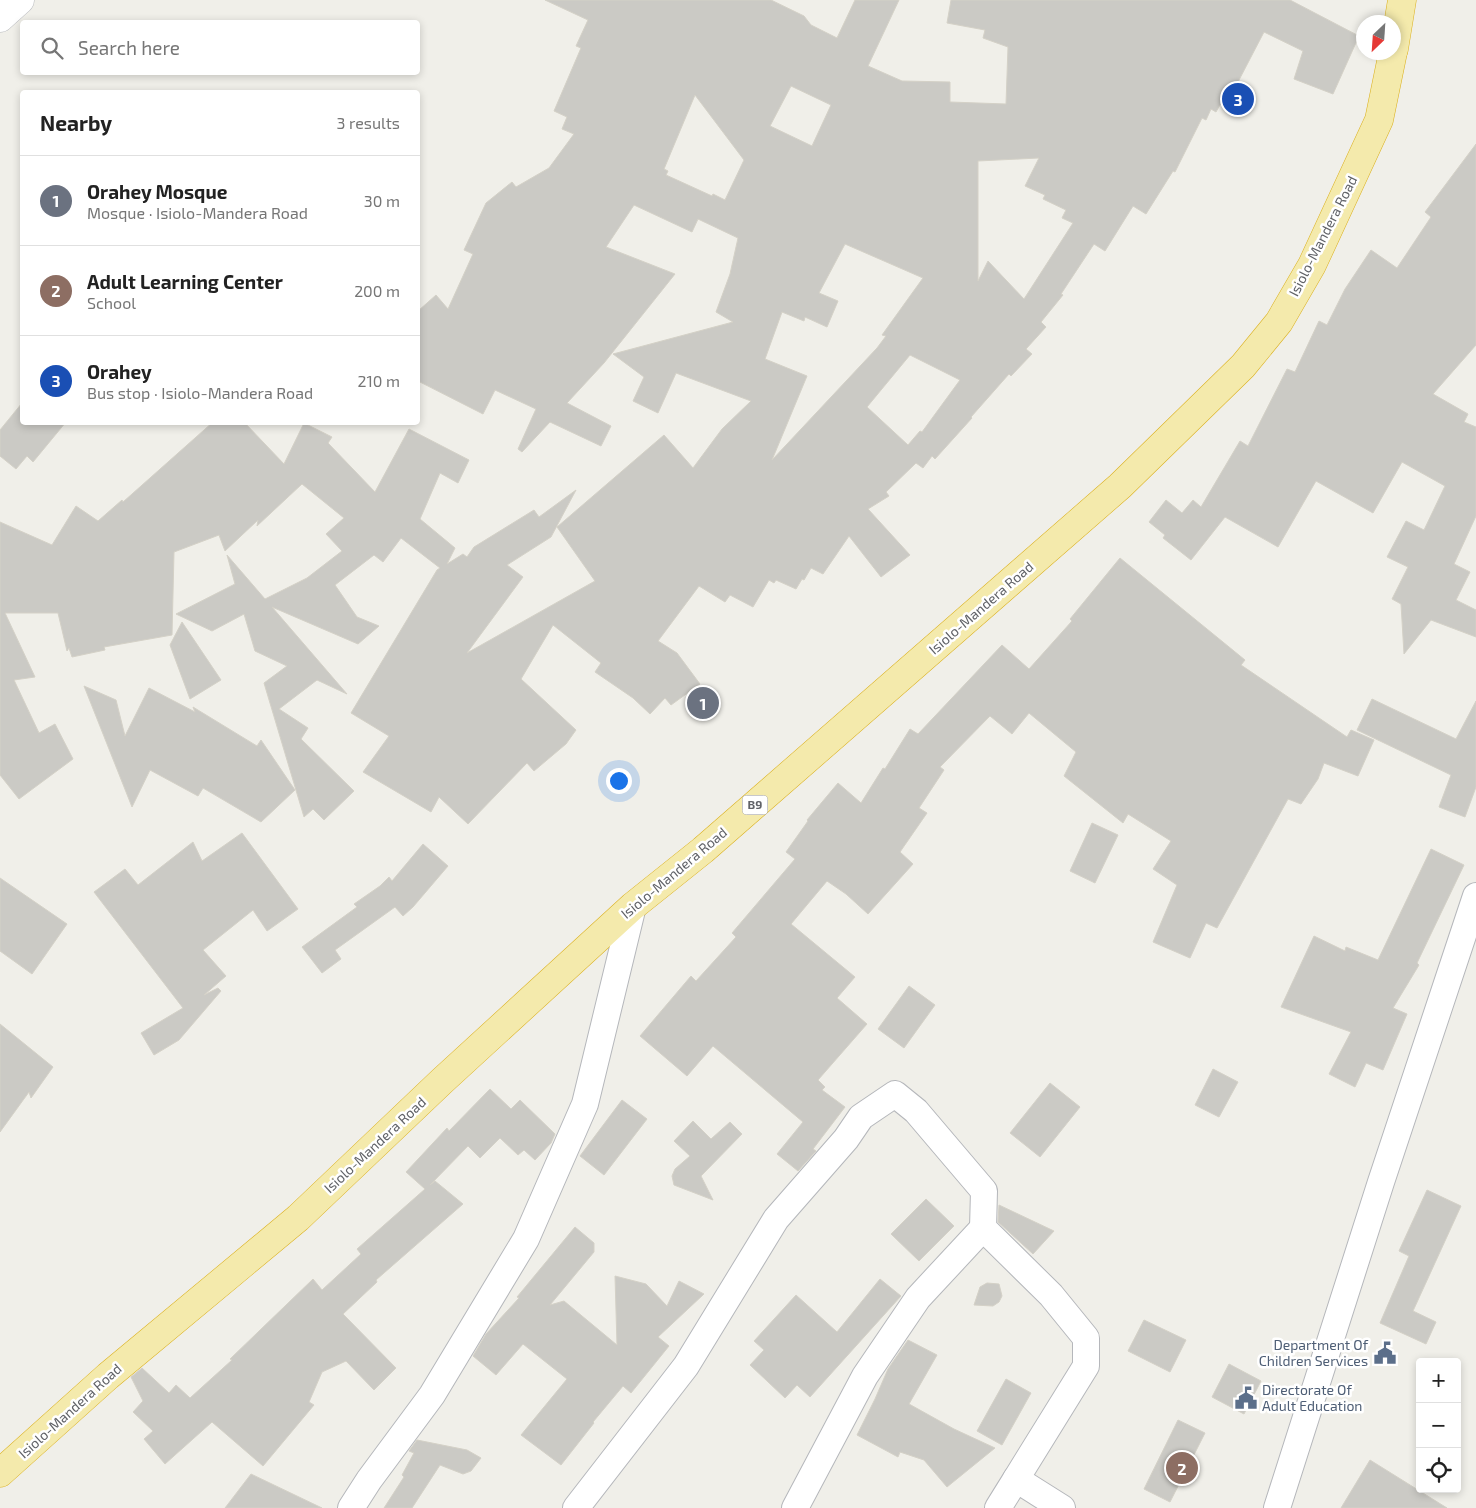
<!DOCTYPE html>
<meta charset="utf-8">
<style>
body{margin:0;font-family:"Exo 2",sans-serif;background:#f2f2f2;color:#222}
.controls{position:absolute;right:15px;bottom:15px;display:grid;overflow:hidden;border-radius:5px;box-shadow:0 2px 8px #0003}
.controls button{width:45px;height:45px;display:grid;place-items:center;padding:0;border:0;border-bottom:1px solid #e0e0e0;background:#fff;color:#222;font:25px sans-serif}
.compass{position:absolute;left:1356px;top:15px;width:45px;height:45px;border-radius:50%;background:#fff;box-shadow:0 2px 8px #0003;rotate:205deg}
.you{position:absolute;left:618px;top:780px;width:18px;height:18px;margin:-12px;border:4px solid #fff;border-radius:50%;background:#1a73e8;box-shadow:0 0 0 8px #1a73e833}
.badge{display:grid;place-items:center;width:32px;height:32px;border-radius:50%;background:#d5604a;color:#fff;font-size:16px;font-weight:700}
.pin{position:absolute;translate:-50% -50%;border:2px solid #fff;box-shadow:0 1px 5px #0006}
.list{margin:0;padding:0;list-style:none}
h2{display:flex;justify-content:space-between;align-items:center;height:65px;margin:0;padding:0 20px;font-size:21px}
h2 small{font-size:16px;font-weight:400;color:#767676}
.list li{display:grid;grid-template-columns:32px 1fr auto;gap:15px;align-items:center;box-sizing:border-box;height:90px;padding:0 20px;border-top:1px solid #e0e0e0}
.list b{display:block;font-size:19px;white-space:nowrap}
.list p{margin:0;font-size:16px;white-space:nowrap;color:#767676}
.list em{font-size:16px;font-style:normal;color:#767676}
.icon{flex:none;width:28px;height:28px;fill:none;stroke:currentColor;stroke-width:2;stroke-linecap:round;stroke-linejoin:round}
.map{position:relative;flex:none;width:1476px;height:1508px;overflow:hidden}
.search{position:absolute;background:#fff;box-shadow:0 2px 8px #0003;left:20px;top:20px;width:400px;height:55px;display:flex;align-items:center;gap:12px;box-sizing:border-box;padding:0 18px;border-radius:5px;color:#767676;font-size:19px}
.panel{position:absolute;background:#fff;box-shadow:0 2px 8px #0003;left:20px;top:90px;width:400px;height:335px;border-radius:5px}
.map>svg:first-child{display:block}
.building{fill:#cbcac5;stroke:#d4d1c7;fill-rule:evenodd}
.lines{fill:none;stroke-linecap:round;stroke-linejoin:round}
.minor-casing{stroke:#b5b7bb;stroke-width:28}
.tertiary-casing{stroke:#b5b7bb;stroke-width:29}
.trunk-casing{stroke:#dbb01d;stroke-width:29}
.minor{stroke:#fff;stroke-width:26}
.tertiary{stroke:#fff;stroke-width:28}
.trunk{stroke:#f4eaac;stroke-width:28}
.labels{text-anchor:middle;stroke-width:5;stroke-linejoin:round;paint-order:stroke}
.shield{fill:#fff;stroke:#909195;stroke-width:1}
.shield-label{font-size:12px;font-weight:bold;fill:#606267}
.street-label{font-size:14px;fill:#606267;stroke:#fff}
.service-label{font-size:14px;fill:#4e5e75;stroke:#fff;text-anchor:end}
</style>
<div class="map">
<svg width="1476" height="1508" viewBox="0 0 1476 1508">
<rect width="100%" height="100%" fill="#f0efe9"/>
<g class="building">
<path d="M545,0H771L804,16L811,25L837,38L855,0H899L868,66L902,81L950,82V102L1006,104L1008,47L983,38L985,30L947,23L951,0H1290L1359,36L1333,94L1294,79L1303,51L1264,32L1226,105L1221,103L1216,112L1211,109L1206,120L1202,118L1175,172L1173,171L1146,214L1133,206L1105,251L1094,244L1061,294L1063,295L1041,322L1046,327L1026,349L1032,354L1011,376L1009,374L971,417L972,418L935,459L932,456L923,468L916,463L886,492L889,496L868,509L910,555L881,577L849,536L823,574L811,568L804,580L802,579L796,589L776,580L774,583L769,580L753,607L730,595L725,602L699,586L658,641L677,653L700,684L671,705L665,698L650,714L633,698L595,672L601,663L553,625L521,679L576,730L566,744L534,771L527,763L468,824L439,797L431,812L363,772L389,736L351,713L437,570L440,568L401,538L383,562L374,555L335,585L357,617L379,626L358,644L272,607L347,694L317,680L279,709L308,728L301,739L354,791L324,820L313,809L304,817L264,683L287,666L255,651L244,614L212,631L176,614L235,584L227,555L265,599L307,578L342,551L326,534L344,518L302,484L257,526L258,520L225,551L219,535L174,552L172,635L104,647L105,650L72,657L69,648L67,651L58,613H5L35,677L14,680L39,733L55,724L73,759L19,799L0,775V522L52,545L76,506L98,521L122,500L123,502L213,422H244L284,464L304,423L332,437L328,443L375,492L409,429L469,460L458,483L440,473L420,519L455,548L447,564L463,554L467,557L474,547L534,510L539,517L576,490L551,537L507,565L523,577L467,653L595,581L557,527L664,435L693,468L722,429L751,401L676,373L658,413L633,401L644,377L613,354L733,322L716,312L730,274L738,238L698,219L692,232L634,205L606,247L675,274L604,363L567,403L611,426L601,446L550,422L522,452L518,449L536,409L495,390L483,414L418,381V311L436,295L448,309L473,254L464,250L486,203L512,182L516,187L549,168L574,134L562,129L567,117L554,111L581,48L576,46L588,20ZM791,86L831,105L812,146L770,126ZM695,95L744,160L725,200L713,194L712,196L666,175L668,171L664,169ZM1039,158L1025,186L1045,195L1043,199L1066,210L1062,218L1073,223L1024,299L988,261L978,281V161ZM845,244L923,278L882,335L886,336L877,348L772,460L807,376L765,359L782,312L804,321L805,317L827,327L838,301L819,293ZM910,355L960,380L922,432L920,431L908,445L867,407Z"/>
<path d="M1476,144V345L1433,394L1468,414L1464,422L1476,427V516L1454,564L1470,572L1456,600L1476,610V637L1431,620L1404,654L1401,604L1392,599L1408,567L1387,557L1406,521L1424,530L1445,486L1402,462L1373,513L1316,481L1278,547L1225,517L1191,560L1163,538L1165,535L1149,522L1166,500L1182,513L1193,500L1201,507L1240,441L1248,446L1287,369L1295,372L1319,321L1327,325L1345,289L1371,250L1397,268L1431,217L1425,212Z"/>
<path d="M22,403V422H66L33,462L27,456L16,469L0,456V430Z"/>
<path d="M1120,558L1245,660L1241,665L1347,737L1351,730L1374,740L1358,776L1324,763L1318,779L1301,804L1288,799L1217,928L1206,923L1190,958L1153,942L1177,885L1153,869L1171,841L1128,814L1123,823L1064,776L1076,752L1029,713L1012,734L990,716L940,767L944,770L919,808L927,813L900,852L913,864L868,914L846,894L827,881L791,924L855,977L837,998L867,1024L818,1080L825,1087L822,1090L845,1107L813,1149L816,1151L798,1171L777,1154L803,1122L713,1046L687,1076L640,1036L691,976L696,981L736,937L732,933L795,859L786,852L808,821L807,820L838,783L861,803L883,768L885,769L910,729L918,734L1002,645L1029,669L1072,621L1070,619Z"/>
<path d="M182,622L221,680L190,699L170,645Z"/>
<path d="M84,686L116,700L125,736L149,688L195,712L193,707L257,746L261,740L295,790L261,822L203,788L198,796L150,770L132,807Z"/>
<path d="M1372,699L1456,739L1476,701V787L1465,817L1439,807L1451,775L1357,730Z"/>
<path d="M1092,823L1118,835L1095,883L1070,871Z"/>
<path d="M242,833L298,909L267,931L253,910L203,950L226,976L204,995L218,988L221,991L179,1040L154,1055L141,1033L183,1008L94,892L125,869L138,885L193,842L202,861Z"/>
<path d="M423,844L448,866L413,907L403,916L395,907L335,950L341,959L322,973L302,947L357,907L354,904L380,886L389,877L392,881Z"/>
<path d="M1431,849L1464,865L1417,963L1419,965L1393,1008L1407,1014L1383,1070L1366,1063L1355,1087L1329,1074L1351,1032L1281,1007L1314,936L1345,951L1346,947L1378,960Z"/>
<path d="M0,878L67,924L32,974L0,951Z"/>
<path d="M909,986L935,1005L904,1048L878,1029Z"/>
<path d="M0,1024L53,1067L31,1098L29,1092L0,1132Z"/>
<path d="M1213,1069L1238,1082L1219,1117L1195,1105Z"/>
<path d="M1050,1083L1080,1107L1040,1157L1010,1133Z"/>
<path d="M490,1089L511,1109L520,1100L555,1134L551,1143L535,1160L524,1150L518,1155L500,1138L480,1158L468,1146L430,1185L435,1181L463,1204L376,1280L377,1282L343,1314L396,1368L374,1390L346,1361L322,1372L309,1402L314,1405L263,1466L212,1422L165,1464L144,1439L153,1431L133,1412L143,1401L131,1377L142,1368L169,1393L176,1385L190,1398L232,1360L230,1359L313,1279L322,1290L361,1254L357,1249L425,1189L406,1172L447,1128L449,1131Z"/>
<path d="M622,1100L647,1119L604,1175L580,1156Z"/>
<path d="M693,1121L711,1139L730,1122L742,1134L701,1176L713,1200L674,1185L672,1176L675,1169L690,1156L674,1141Z"/>
<path d="M1427,1190L1461,1206L1413,1311L1436,1322L1426,1344L1380,1323L1409,1256L1399,1251Z"/>
<path d="M926,1199L954,1226L919,1261L891,1234Z"/>
<path d="M999,1205L1054,1231L1033,1254L998,1222Z"/>
<path d="M575,1227L594,1243V1252L550,1305L564,1301L617,1345L615,1276L646,1284L667,1306L679,1281L704,1294L658,1337L669,1346L631,1393L623,1386L593,1422L594,1423L561,1465L521,1435L567,1379L523,1344L496,1375L473,1356L486,1334L519,1298L517,1297Z"/>
<path d="M880,1279L901,1296L810,1397L797,1385L785,1398L750,1365L764,1350L754,1341L796,1295L837,1332Z"/>
<path d="M987,1283L999,1284L1002,1296L999,1302L993,1306L974,1305L980,1287Z"/>
<path d="M1144,1320L1186,1340L1170,1372L1128,1351Z"/>
<path d="M908,1340L937,1355L909,1404L954,1429L995,1448L947,1487L924,1460L900,1452L898,1457L857,1435L875,1399L888,1369Z"/>
<path d="M1229,1364L1261,1381L1244,1414L1212,1397Z"/>
<path d="M1006,1379L1031,1393L1002,1445L977,1431Z"/>
<path d="M1178,1420L1205,1433L1170,1502L1144,1489Z"/>
<path d="M417,1440L467,1450L481,1458L471,1471L463,1474L440,1465L412,1508H384L404,1477L402,1475L414,1453L409,1451Z"/>
<path d="M1370,1460L1447,1508H1341Z"/>
<path d="M251,1474L322,1508H225Z"/>
</g>
<g class="lines">
<defs>
<g id="minor">
<path d="M351,1508L369,1480L432,1395L526,1239L585,1104L633,906"/>
<path d="M576,1508L686,1366L776,1219L846,1139L861,1117L895,1094L916,1111L984,1191L983,1228L1051,1295L1086,1338V1366L1016,1479"/>
<path d="M795,1508L865,1376L918,1298L983,1228"/>
<path d="M998,1508L1016,1479L1062,1508"/>
<path d="M1277,1508L1381,1182L1476,896"/>
</g>
<path id="tertiary" d="M0,18L20,0"/>
<g id="trunk">
<path d="M1394,49L1402,0"/>
<path d="M0,1473L108,1376L298,1218L442,1081L633,906L703,850L1120,486L1243,366L1279,322L1312,265L1379,120L1393,52"/>
</g>
</defs>
<use href="#minor" class="minor-casing"/>
<use href="#tertiary" class="tertiary-casing"/>
<use href="#trunk" class="trunk-casing"/>
<use href="#minor" class="minor"/>
<use href="#tertiary" class="tertiary"/>
<use href="#trunk" class="trunk"/>
</g>
<defs>
<symbol id="civic-bare" viewBox="-9 -9 18 18"><path d="M-.6-6.5H3V-4.5H.6V-3L4-1V1h2V6H-6V1h2V-1L-.6-3ZM-1.2 2.5V6h2.4V2.5Z" fill="#5c6f8a" stroke="#fff" stroke-width="2.5" paint-order="stroke"/></symbol>
</defs>
<g fill-rule="evenodd">
<use href="#civic-bare" x="1369" y="1337" width="32" height="32"/>
<use href="#civic-bare" x="1230" y="1382" width="32" height="32"/>
</g>
<g class="labels">
<rect class="shield" x="742.5" y="795.5" width="25" height="19" rx="4"/>
<g class="shield-label">
<text x="755" y="809">B9</text>
</g>
<g class="street-label">
<text transform="translate(1323 236) rotate(-63)" y="5">Isiolo-Mandera Road</text>
<text transform="translate(981 608) rotate(-41)" y="5">Isiolo-Mandera Road</text>
<text transform="translate(674 873) rotate(-40)" y="5">Isiolo-Mandera Road</text>
<text transform="translate(375 1145) rotate(-43)" y="5">Isiolo-Mandera Road</text>
<text transform="translate(70 1411) rotate(-42)" y="5">Isiolo-Mandera Road</text>
</g>
<g class="service-label">
<text x="1368" y="1350">Department Of<tspan x="1368" dy="16">Children Services</tspan></text>
<text x="1262" y="1395" text-anchor="start">Directorate Of<tspan x="1262" dy="16">Adult Education</tspan></text>
</g>
</g>
</svg>
<div class="controls">
<button>+</button>
<button>−</button>
<button><svg class="icon" aria-label="locate" viewBox="0 0 24 24"><circle cx="12" cy="12" r="6"/><path d="M12 2v4M12 18v4M2 12h4M18 12h4"/></svg></button>
</div>
<svg class="compass" viewBox="-18 -18 36 36"><path d="M0-13l5 13h-10z" fill="#e53935"/><path d="M0 13l5-13h-10z" fill="#767676"/></svg>
<div class="you"></div>
<div class="pin badge" style="left:703px;top:703px;background:#6b7280">1</div>
<div class="pin badge" style="left:1182px;top:1468px;background:#8d6e63">2</div>
<div class="pin badge" style="left:1238px;top:99px;background:#1a4fb4">3</div>
<div class="search"><svg class="icon" aria-label="search" viewBox="0 0 24 24"><circle cx="10" cy="10" r="6"/><path d="M15 15l6 6"/></svg>Search here</div>
<section class="panel">
<h2>Nearby<small>3 results</small></h2>
<ul class="list">
<li><span class="badge" style="background:#6b7280">1</span><div><b>Orahey Mosque</b><p>Mosque · Isiolo-Mandera Road</p></div><em>30 m</em></li>
<li><span class="badge" style="background:#8d6e63">2</span><div><b>Adult Learning Center</b><p>School</p></div><em>200 m</em></li>
<li><span class="badge" style="background:#1a4fb4">3</span><div><b>Orahey</b><p>Bus stop · Isiolo-Mandera Road</p></div><em>210 m</em></li>
</ul>
</section>
</div>
